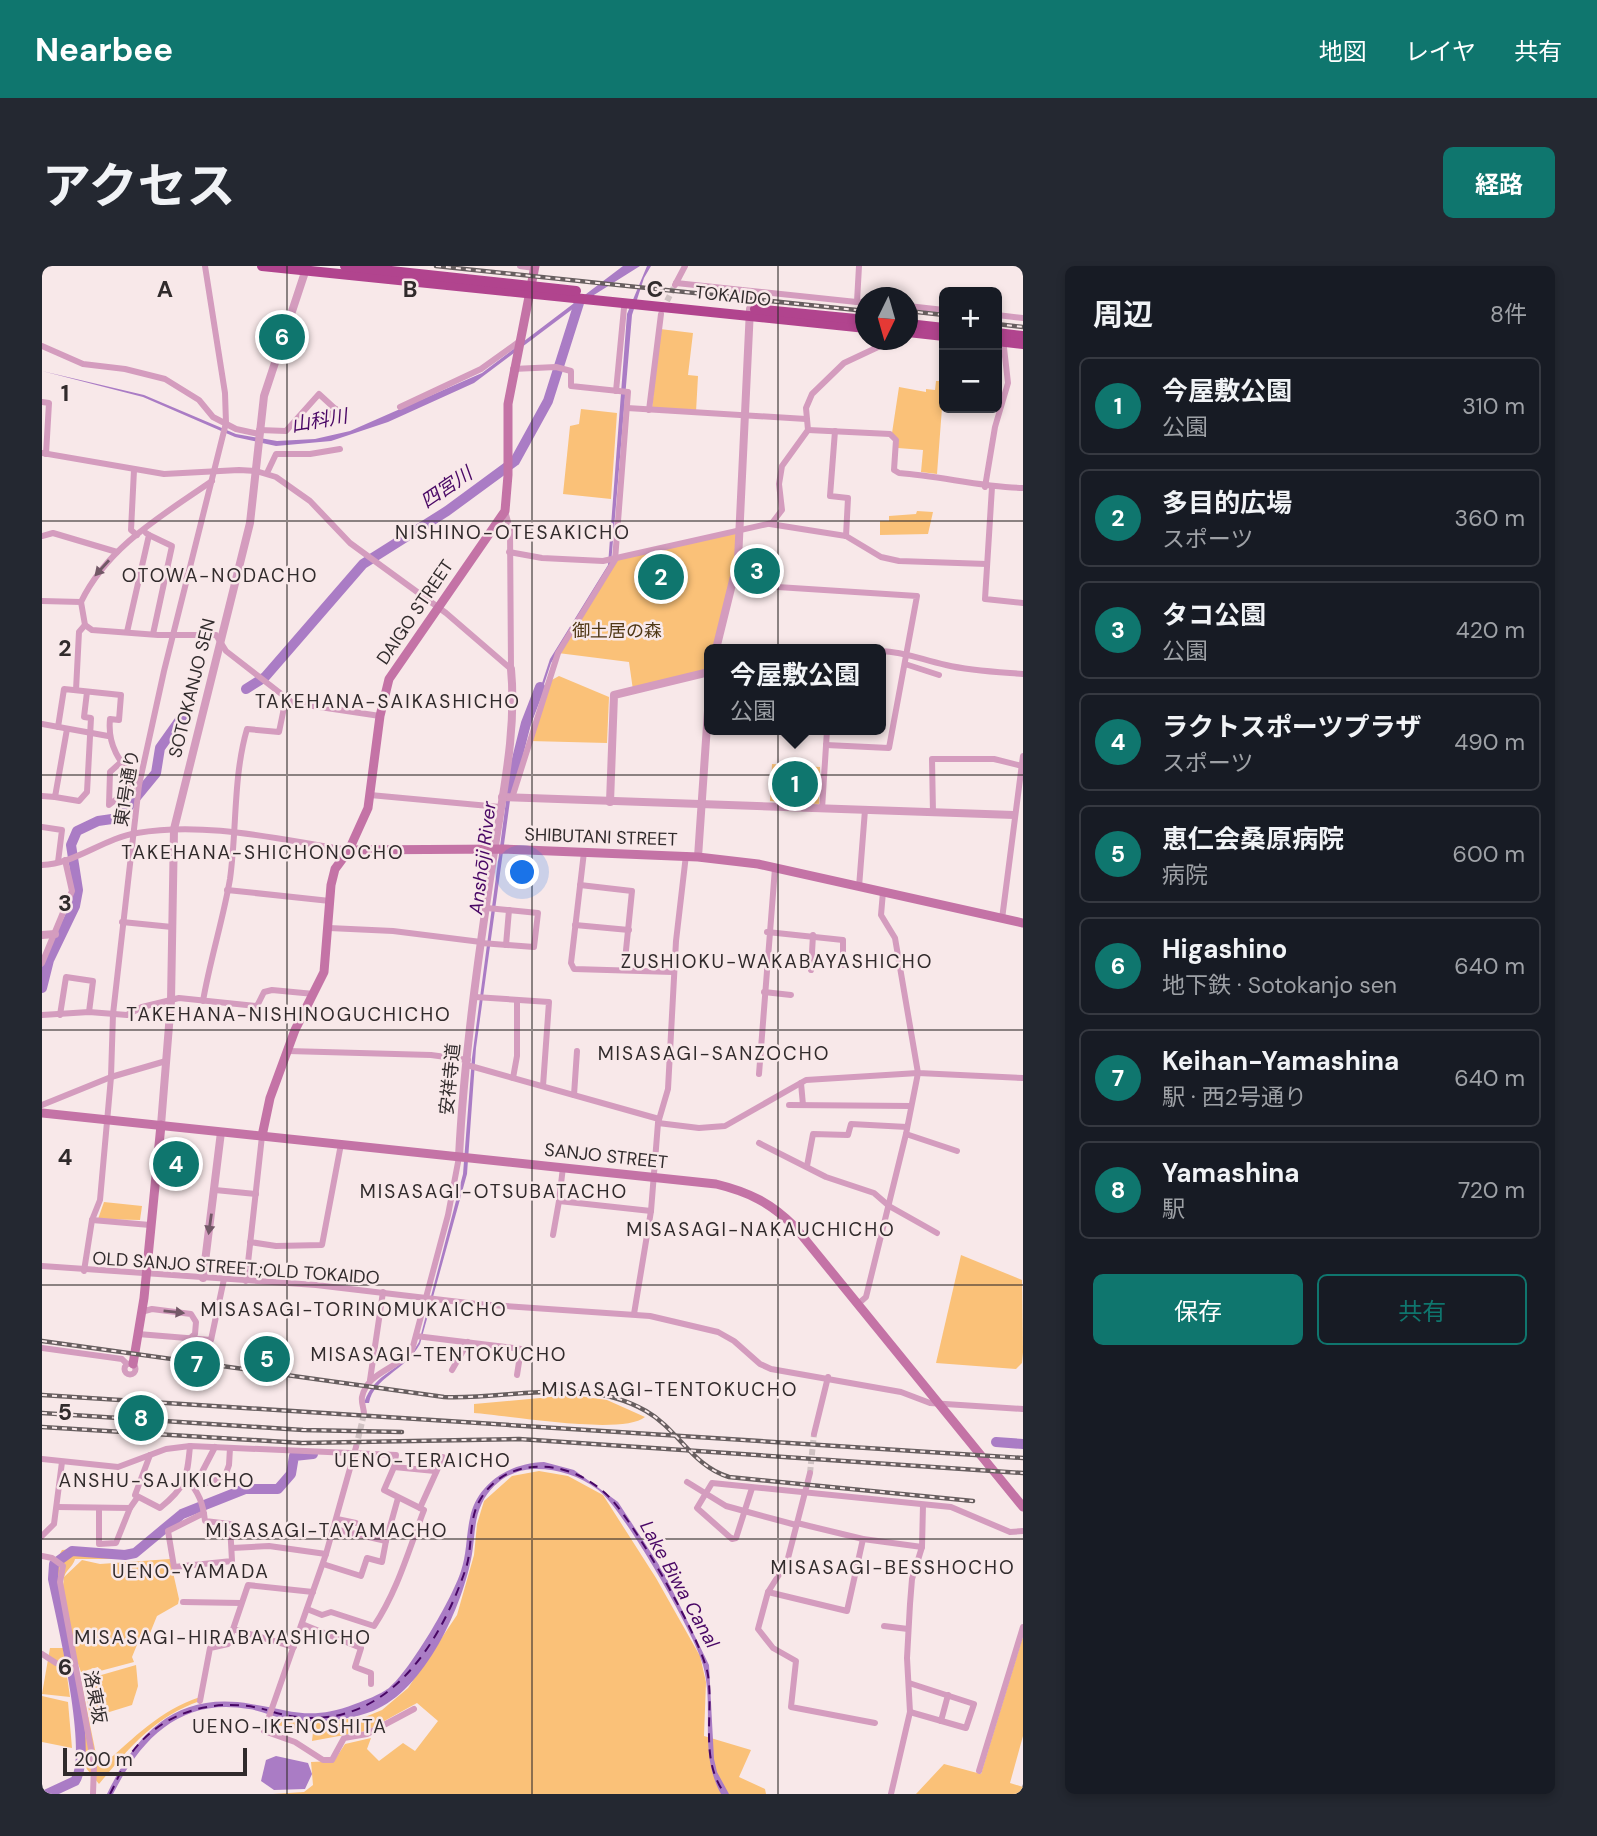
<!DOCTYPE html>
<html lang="ja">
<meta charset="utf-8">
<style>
body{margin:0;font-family:"DM Sans","Noto Sans JP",sans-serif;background:#242831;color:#f1f3f6}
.controls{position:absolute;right:21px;top:21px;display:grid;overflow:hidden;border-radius:10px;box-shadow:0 4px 10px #0003}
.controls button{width:63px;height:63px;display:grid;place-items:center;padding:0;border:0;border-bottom:2px solid #363941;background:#171b24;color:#f1f3f6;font:35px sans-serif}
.compass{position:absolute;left:813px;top:21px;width:63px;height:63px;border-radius:50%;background:#171b24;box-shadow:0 4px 10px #0003;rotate:185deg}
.scale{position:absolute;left:21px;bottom:18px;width:184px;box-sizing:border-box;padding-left:7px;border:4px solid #312b2c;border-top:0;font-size:19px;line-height:24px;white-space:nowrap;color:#312b2c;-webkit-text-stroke:5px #f8e8e9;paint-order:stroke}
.you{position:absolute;left:481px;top:607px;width:24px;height:24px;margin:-18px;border:5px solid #fff;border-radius:50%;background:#1a73e8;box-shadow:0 0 0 10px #1a73e833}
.badge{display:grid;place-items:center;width:46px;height:46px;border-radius:50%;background:#0f766e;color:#fff;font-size:23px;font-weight:700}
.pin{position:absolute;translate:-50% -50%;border:4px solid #fff;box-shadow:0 2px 7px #0006}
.popup{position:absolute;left:662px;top:378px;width:182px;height:91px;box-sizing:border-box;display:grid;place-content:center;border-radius:10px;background:#171b24;filter:drop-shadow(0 2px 5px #0005);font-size:23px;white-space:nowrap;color:#9ea1a6}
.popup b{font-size:26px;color:#f1f3f6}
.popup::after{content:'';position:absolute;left:50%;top:100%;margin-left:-14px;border:14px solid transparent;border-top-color:#171b24}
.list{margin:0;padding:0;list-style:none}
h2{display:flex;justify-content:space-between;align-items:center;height:91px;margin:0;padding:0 28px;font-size:30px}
h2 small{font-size:23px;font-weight:400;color:#9ea1a6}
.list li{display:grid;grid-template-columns:46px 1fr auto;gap:21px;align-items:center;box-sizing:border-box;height:98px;margin:0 14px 14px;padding:0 14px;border:2px solid #363941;border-radius:10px}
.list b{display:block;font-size:26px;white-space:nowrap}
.list p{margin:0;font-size:23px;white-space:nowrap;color:#9ea1a6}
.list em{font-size:23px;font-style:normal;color:#9ea1a6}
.actions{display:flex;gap:14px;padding:21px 28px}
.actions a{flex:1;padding:16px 0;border:2px solid #0f766e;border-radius:10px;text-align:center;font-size:24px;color:#0f766e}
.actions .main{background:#0f766e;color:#fff}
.map{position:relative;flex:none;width:981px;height:1528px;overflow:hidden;border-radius:10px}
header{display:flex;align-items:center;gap:42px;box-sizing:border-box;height:98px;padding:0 35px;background:#0f766e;color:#fff}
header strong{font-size:33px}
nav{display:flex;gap:38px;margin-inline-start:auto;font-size:24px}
.intro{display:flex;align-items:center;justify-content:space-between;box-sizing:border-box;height:168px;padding:0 42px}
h1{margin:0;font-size:49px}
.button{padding:18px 32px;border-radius:10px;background:#0f766e;color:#fff;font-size:24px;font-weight:700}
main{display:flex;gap:42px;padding:0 42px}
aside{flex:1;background:#171b24;border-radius:10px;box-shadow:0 4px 10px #0003}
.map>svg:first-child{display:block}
.green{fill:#fac178}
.water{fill:#aa7cc5}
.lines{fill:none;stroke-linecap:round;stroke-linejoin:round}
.river{stroke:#aa7cc5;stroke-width:10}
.ferry{stroke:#490765;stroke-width:2;stroke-dasharray:9 7;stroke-linecap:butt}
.minor-tunnel{stroke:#d0c2c3;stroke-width:6;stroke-dasharray:6 3;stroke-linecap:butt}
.minor{stroke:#d49cbe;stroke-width:6}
.tertiary{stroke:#d49cbe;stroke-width:8}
.secondary{stroke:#c473a6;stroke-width:9}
.trunk{stroke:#b1448e;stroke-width:10}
.rail-casing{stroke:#675e5f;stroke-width:4.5}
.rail{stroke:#f8e8e9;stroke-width:2;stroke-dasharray:5;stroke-linecap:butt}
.oneway{fill:#725866}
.grid{fill:none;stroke:#312b2c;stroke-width:2;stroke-opacity:0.55}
.labels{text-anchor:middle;stroke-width:5;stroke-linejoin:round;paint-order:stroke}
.street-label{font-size:18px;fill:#312b2c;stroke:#f8e8e9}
.park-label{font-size:18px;fill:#4f3715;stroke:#f8e8e9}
.water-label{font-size:19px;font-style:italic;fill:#490765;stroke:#f8e8e9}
.neighbourhood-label{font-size:19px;letter-spacing:2px;fill:#312b2c;stroke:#f8e8e9}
.grid-label{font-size:23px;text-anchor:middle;font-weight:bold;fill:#312b2c;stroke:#f8e8e9;stroke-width:5;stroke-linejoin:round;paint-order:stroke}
</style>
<header>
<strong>Nearbee</strong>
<nav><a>地図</a><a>レイヤ</a><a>共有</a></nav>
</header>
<div class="intro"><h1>アクセス</h1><a class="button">経路</a></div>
<main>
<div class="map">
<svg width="981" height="1528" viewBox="0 0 981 1528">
<rect width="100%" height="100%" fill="#f8e8e9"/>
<g class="green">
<path d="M618,63L651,67L646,109L656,110L654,146L610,142Z"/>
<path d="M894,115H902L895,208L879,206L881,184L856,182L850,167L857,121L884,126V123L893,124Z"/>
<path d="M539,143L575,147L569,233L521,228L528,160L537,158Z"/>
<path d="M875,245L891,246L886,268L838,269V255H847V250L874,248Z"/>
<path d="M698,265L674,383H667V406L591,424L587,396L516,387L573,294Z"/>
<path d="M701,293L732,296L730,316L698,314Z"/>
<path d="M517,410L567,431L565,477L488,475L508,415Z"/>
<path d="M730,498L778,501L777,538L728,535Z"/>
<path d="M62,936L100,940L98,954L56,953Z"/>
<path d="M919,989L980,1014L981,1086L980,1097L974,1103L894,1097Z"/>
<path d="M530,1129L565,1134L603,1151C580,1170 463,1149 432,1147V1138Z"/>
<path d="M497,1205L526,1210L561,1229L614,1312L658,1390L664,1416L662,1470L709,1484L697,1511L723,1523L724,1528H231L262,1526L271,1519L269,1496L292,1495L303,1478L329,1472L325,1483L337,1495L361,1477L373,1485L396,1455L375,1437L324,1465L270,1475L271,1466L229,1458L231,1452L271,1457L323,1451L340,1444L366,1422L415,1349L432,1289L435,1258L442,1235L470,1210Z"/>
<path d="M31,1283L51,1288L83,1289L79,1293H33C31,1302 20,1305 21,1320L22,1311L40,1294L58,1298L128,1293L137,1333L136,1338L115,1350L106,1372L99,1369L90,1391L92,1396L58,1405L56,1401L39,1406L35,1395L56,1498L61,1499C93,1471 117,1445 158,1431V1435C112,1451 87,1482 57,1518L44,1502L30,1408L11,1313L12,1298L20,1284Z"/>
<path d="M981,1370V1470L968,1517L981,1521V1528H874L902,1498L939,1508Z"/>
<path d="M8,1382H21L28,1431L0,1428Z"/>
<path d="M94,1399L96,1420L90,1439L48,1452L42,1414Z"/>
<path d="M0,1430L26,1436L30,1482L0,1476Z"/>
</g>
<g class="water">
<path d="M581,0H598L536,39L432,117L346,156L289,175L234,180L193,171L101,131L0,105L102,129L194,168L235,175L273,173L308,165L440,107Z"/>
<path d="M605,0H609L602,12L590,49L569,298L509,397L471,513L434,782L425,908L378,1078C363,1105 332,1111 327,1137H322C333,1104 360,1107 377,1076L421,908L430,792L466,520L508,393L566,299L585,48Z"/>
<path d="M502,1196L532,1204L576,1236L621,1305L667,1399L672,1493L675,1506L687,1528H679C656,1486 673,1443 661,1399C653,1368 580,1240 555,1223C537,1209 513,1202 491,1203C469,1204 450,1217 440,1237C432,1253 433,1270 430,1288C421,1340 383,1424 331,1445C308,1454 273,1458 248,1454C234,1452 221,1445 207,1443C139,1431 99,1472 71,1528H65C95,1466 135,1425 209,1438C253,1445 268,1455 313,1438C324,1434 337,1429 347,1422C369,1403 410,1333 419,1305C425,1287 424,1270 428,1252C435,1217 468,1197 502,1196Z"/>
<path d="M234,1490L266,1497L270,1508L263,1523L232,1524L219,1515L224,1494Z"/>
</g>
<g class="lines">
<g class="river">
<path d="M204,423L223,411L321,298L405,245L473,195L506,135L537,37"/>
<path d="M466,529L484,457L498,421"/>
<path d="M0,722L7,694L33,640L36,624L29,579L35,565L56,555L77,552L114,507L118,482L145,444"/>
<path d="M954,1176L981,1178"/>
<path d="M5,1528L33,1515C52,1488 19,1350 11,1313L12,1298L30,1285L83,1289L93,1287L140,1248L203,1223H236L249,1208L252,1190L271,1188"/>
</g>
<g class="ferry">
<path d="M231,1446C334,1476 395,1388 424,1302C431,1280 426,1254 438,1234C459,1197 505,1193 540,1211C551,1217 561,1224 569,1233C594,1259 661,1376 666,1409C672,1449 657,1493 683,1528"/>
<path d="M68,1528C75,1515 80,1501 88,1489C119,1445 175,1430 225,1444"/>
</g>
<g class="minor-tunnel">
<path d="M621,43L633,19"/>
<path d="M314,1181L322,1148"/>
<path d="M768,1207L772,1168"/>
</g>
<g class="minor">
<path d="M478,0L492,2"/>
<path d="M634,17L824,37"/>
<path d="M633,19L643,0"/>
<path d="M815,36L817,0"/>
<path d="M866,40L902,44"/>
<path d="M955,49L981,52"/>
<path d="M0,80L41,98L83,103L123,113L157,134L171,151L194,163L217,168"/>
<path d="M574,125L582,42"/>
<path d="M0,136L7,137L4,188"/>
<path d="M358,141L439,103L478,75"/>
<path d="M585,142L764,153"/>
<path d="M607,144L619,48"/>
<path d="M284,154L294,143"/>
<path d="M217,164L244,165L277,128L301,150"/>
<path d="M766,164L848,168L854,174L852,204L857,207C899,210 939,221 981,222"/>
<path d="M793,165L788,230L806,232L804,270"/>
<path d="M0,187L122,208L197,204L214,205L234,211L268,235L308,277L404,347L469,403"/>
<path d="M92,204L89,264L95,269"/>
<path d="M225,207L234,188H268L298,183"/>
<path d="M943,221L953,161L966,117L961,73"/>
<path d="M950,221L943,333L981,337"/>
<path d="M463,245L468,263L469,403"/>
<path d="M728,258L804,270L839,291L857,295L945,298"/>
<path d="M107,269L130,280L111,368"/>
<path d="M0,270L11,267L75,286"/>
<path d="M467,286L500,292L561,295L730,257L740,244L737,218L740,200L766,164L764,142L770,128L802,97L851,74"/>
<path d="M124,306L146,311"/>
<path d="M691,318L875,330L847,482L784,479"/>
<path d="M0,335L39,336L43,359L50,364L116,369H174L184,385L251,437L338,450"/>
<path d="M39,336C66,280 121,249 170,215"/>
<path d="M85,366L107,269L104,267"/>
<path d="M762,383H790"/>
<path d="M839,385C864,386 880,394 904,399C929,405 955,406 981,408"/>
<path d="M863,398L897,409"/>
<path d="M34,424L37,366L43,359"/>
<path d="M0,458L66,470"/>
<path d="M16,461L22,423L79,429L77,454L68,453C65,482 80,498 97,519"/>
<path d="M78,497L68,506L67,539L95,517"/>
<path d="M328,529L458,541"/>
<path d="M0,530L13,531L25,463"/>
<path d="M13,531L37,535L45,526L49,452L42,451L45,426"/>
<path d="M470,532L516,387L573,294L586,126L529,120V105L514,101L471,103"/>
<path d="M780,543L785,464"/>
<path d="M891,547L890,493H952L980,500"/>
<path d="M0,561L20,564L16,596"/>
<path d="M542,586L529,697L532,703L631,706"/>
<path d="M0,599C33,598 62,572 95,567C165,555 238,574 307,584"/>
<path d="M538,619L590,625L582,704"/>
<path d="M817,621L823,544"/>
<path d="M185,624L288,635"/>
<path d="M841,626L839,649L853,672L876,807L981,812"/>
<path d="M960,653L981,490"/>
<path d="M80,656L130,661"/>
<path d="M533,659L587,664"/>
<path d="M287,662L351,665L439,676"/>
<path d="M725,666L801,674V699"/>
<path d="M439,677L492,681L496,647L445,642"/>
<path d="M464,679L467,644"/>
<path d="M0,697L30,625L23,594"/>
<path d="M769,704L771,669"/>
<path d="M722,726L749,729"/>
<path d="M433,731L507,736L501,820"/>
<path d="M161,735C168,694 181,654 188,613C195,563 191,511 205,463L237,466L244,432"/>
<path d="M0,749L47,746L85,749L100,741L137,732L215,740L222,726L230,724L272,728"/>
<path d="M18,749L24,711L51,715L47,746"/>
<path d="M246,785L389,789L426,794"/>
<path d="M425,799L617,853"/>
<path d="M717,808L733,602"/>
<path d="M471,812L475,790V734"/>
<path d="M759,817L761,839"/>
<path d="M532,829L535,785"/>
<path d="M0,839L69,811L124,795"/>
<path d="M747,839L869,840"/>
<path d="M616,857L657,862L683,860L764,814L876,807L864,868L824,1031L816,1038"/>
<path d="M864,868L915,885"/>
<path d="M717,877L784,911L832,927L847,940L895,967"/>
<path d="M765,900L771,868L806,869L809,858L865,861"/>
<path d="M521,901L517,935L609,945"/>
<path d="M173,924L214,928"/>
<path d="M50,954L108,959"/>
<path d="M511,969L517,935"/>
<path d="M208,976L234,980L280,979L299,878"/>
<path d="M0,1000L274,1019L435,1038L608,1050L676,1066L692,1075L718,1098L729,1103L859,1126L888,1137L981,1143"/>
<path d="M42,1005L50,954L58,934L69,811L71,748L97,519L122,405L184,157L183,127L163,0"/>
<path d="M204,1015L220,870"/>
<path d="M99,1046L110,1043L149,1048L154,1056L153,1068L147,1073"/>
<path d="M592,1048L609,945L616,857L626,823L634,675L644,589"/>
<path d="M96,1068L169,1074L182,1013"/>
<path d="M374,1070L479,1083L475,1109"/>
<path d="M0,1082L80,1093L85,1098"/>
<circle cx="88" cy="1103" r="5.5"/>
<path d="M410,1104L426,1076"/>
<path d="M328,1114L341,1026"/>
<path d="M322,1148C322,1142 319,1137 320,1131C325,1106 356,1103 370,1084L406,949L417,891"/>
<path d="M772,1168L786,1111"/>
<path d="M173,1181L160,1206L165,1217L183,1210L187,1199L188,1182"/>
<path d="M314,1181L284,1288L222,1465L253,1476L281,1494H290L302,1472L325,1468L372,1443"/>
<path d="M108,1189L93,1229L118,1242C144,1221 145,1213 148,1180"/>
<path d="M0,1193L76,1201L124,1183L148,1180L354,1189L352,1201L393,1205"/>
<path d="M352,1201L342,1224L378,1242"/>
<path d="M768,1207L745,1296L726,1326L716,1363L731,1382L754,1395L749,1441L833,1457"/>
<path d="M145,1213C157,1227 161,1237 163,1255L188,1258L190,1295L132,1301L126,1265L162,1247"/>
<path d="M645,1216L684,1240L754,1259"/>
<path d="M710,1222L694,1272L690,1273L655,1242L670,1217L909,1241L968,1266L981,1265"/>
<path d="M15,1241L88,1242L95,1232"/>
<path d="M57,1243V1278L74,1277L88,1242"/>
<path d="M295,1253L314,1257"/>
<path d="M755,1257L821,1273L880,1281"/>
<path d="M292,1263L344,1275L356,1232"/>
<path d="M0,1270L12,1258L20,1196"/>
<path d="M190,1282L227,1280L284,1288"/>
<path d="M0,1290L10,1292L21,1300L18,1316L52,1499L51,1528"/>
<path d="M281,1298L319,1310L325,1292L340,1296L344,1275"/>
<path d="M726,1326L805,1345L821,1273"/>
<path d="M141,1336L199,1337"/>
<path d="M265,1343L280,1349L289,1346L332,1360C356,1324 367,1283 382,1244L378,1242L401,1191"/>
<path d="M260,1358L319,1382L313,1401L329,1407V1418"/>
<path d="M842,1360L866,1363"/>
<path d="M191,1363L252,1381"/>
<path d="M0,1388L14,1397"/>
<path d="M867,1417L932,1438L924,1462L868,1446"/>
<path d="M158,1435L168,1382L186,1378L206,1319L271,1326"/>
<path d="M899,1455L906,1429"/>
<path d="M937,1505L981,1361"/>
<path d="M849,1528L868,1446L865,1392L868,1338L870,1313L880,1281L881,1239"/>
</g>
<g class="tertiary">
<path d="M900,67L902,45"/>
<path d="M674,383L696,294L708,43"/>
<path d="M460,531L972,549"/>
<path d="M568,536L572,429L667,406"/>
<path d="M656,591L667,430"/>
<path d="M0,669L13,668"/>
<path d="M119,859L129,735L132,563L208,257L222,130L265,0"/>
<path d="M417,891C422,792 436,692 451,593C460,530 475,467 469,403"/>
<path d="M161,1012L179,866"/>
</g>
<g class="secondary">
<path d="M307,584L462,583L656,591L716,598L981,657"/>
<path d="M0,847L674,918C707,926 729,937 753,961L981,1241"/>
<path d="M220,870L228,832L253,764L282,706L289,619L293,603L307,584L326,542L338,450L347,413L463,245L466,209V138L493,0"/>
<path d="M91,1098L102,1032L119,859"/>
</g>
<g class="trunk">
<path d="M220,0L824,62"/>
<path d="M303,0L534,25"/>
<path d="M713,43L824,54"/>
<path d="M866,58L902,62"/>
<path d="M866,66L902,70"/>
<path d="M955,67L981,70"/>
<path d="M955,75L981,78"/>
</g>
<defs>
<g id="rail">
<path d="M394,0L824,45"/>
<path d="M866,45L902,49"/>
<path d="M955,58L981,61"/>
<path d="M0,1075L402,1131C469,1134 542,1109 604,1145C636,1163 650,1200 687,1211L931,1235"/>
<path d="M0,1129L981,1192"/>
<path d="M0,1147L261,1164L360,1166"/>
<path d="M0,1161L260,1177L477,1173L981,1207"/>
</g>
</defs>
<use href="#rail" class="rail-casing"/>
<use href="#rail" class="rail"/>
</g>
<defs><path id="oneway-solid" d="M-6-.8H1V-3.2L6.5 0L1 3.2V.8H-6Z" transform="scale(1.75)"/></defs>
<g class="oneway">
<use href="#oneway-solid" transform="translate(60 302) rotate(132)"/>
<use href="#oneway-solid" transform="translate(168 958) rotate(98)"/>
<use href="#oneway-solid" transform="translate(132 1046) rotate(6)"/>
</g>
<path class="grid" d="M245,0V1528M490,0V1528M736,0V1528M0,255H981M0,509H981M0,764H981M0,1019H981M0,1273H981"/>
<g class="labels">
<g class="street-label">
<text transform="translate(691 30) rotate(6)" y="6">TOKAIDO</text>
<text transform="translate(373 346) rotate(-56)" y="6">DAIGO STREET</text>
<text transform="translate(150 422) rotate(-76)" y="6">SOTOKANJO SEN</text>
<text transform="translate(85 522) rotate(-81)" y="6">東1号通り</text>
<text transform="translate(559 571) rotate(2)" y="6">SHIBUTANI STREET</text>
<text transform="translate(408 813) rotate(-84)" y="6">安祥寺道</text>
<text transform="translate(564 890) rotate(6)" y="6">SANJO STREET</text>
<text transform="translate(194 1002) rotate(4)" y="6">OLD SANJO STREET.;OLD TOKAIDO</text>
<text transform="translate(53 1431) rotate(79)" y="6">洛東坂</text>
</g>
<g class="park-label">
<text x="575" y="371">御土居の森</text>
</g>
<g class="water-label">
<text transform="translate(277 154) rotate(-10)" y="7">山科川</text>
<text transform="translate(404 221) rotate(-34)" y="7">四宮川</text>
<text transform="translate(440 592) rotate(-83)" y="7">Anshōji River</text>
<text transform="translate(638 1318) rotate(61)" y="7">Lake Biwa Canal</text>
</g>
<g class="neighbourhood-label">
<text x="471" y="273">NISHINO-OTESAKICHO</text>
<text x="178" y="316">OTOWA-NODACHO</text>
<text x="346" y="442">TAKEHANA-SAIKASHICHO</text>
<text x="221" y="593">TAKEHANA-SHICHONOCHO</text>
<text x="735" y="702">ZUSHIOKU-WAKABAYASHICHO</text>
<text x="247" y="755">TAKEHANA-NISHINOGUCHICHO</text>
<text x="672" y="794">MISASAGI-SANZOCHO</text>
<text x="452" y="932">MISASAGI-OTSUBATACHO</text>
<text x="719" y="970">MISASAGI-NAKAUCHICHO</text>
<text x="312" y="1050">MISASAGI-TORINOMUKAICHO</text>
<text x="397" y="1095">MISASAGI-TENTOKUCHO</text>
<text x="628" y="1130">MISASAGI-TENTOKUCHO</text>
<text x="381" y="1201">UENO-TERAICHO</text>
<text x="115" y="1221">ANSHU-SAJIKICHO</text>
<text x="285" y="1271">MISASAGI-TAYAMACHO</text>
<text x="851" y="1308">MISASAGI-BESSHOCHO</text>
<text x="149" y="1312">UENO-YAMADA</text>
<text x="181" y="1378">MISASAGI-HIRABAYASHICHO</text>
<text x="248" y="1467">UENO-IKENOSHITA</text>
</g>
</g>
<g class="grid-label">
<text x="123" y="31">A</text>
<text x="368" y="31">B</text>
<text x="613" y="31">C</text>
<text x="23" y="135">1</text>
<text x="23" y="390">2</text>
<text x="23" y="645">3</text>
<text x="23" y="899">4</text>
<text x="23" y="1154">5</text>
<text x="23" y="1409">6</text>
</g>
</svg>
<div class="controls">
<button>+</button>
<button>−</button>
</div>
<svg class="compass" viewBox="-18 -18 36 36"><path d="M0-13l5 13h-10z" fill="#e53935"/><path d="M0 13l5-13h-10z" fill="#9ea1a6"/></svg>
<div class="scale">200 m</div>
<div class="you"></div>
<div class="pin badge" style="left:753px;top:518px">1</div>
<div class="popup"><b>今屋敷公園</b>公園</div>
<div class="pin badge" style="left:619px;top:311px">2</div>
<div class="pin badge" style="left:715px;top:305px">3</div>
<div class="pin badge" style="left:134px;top:898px">4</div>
<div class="pin badge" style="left:225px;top:1093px">5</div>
<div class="pin badge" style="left:240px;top:71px">6</div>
<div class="pin badge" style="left:155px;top:1098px">7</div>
<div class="pin badge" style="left:99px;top:1152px">8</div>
</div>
<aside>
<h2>周辺<small>8件</small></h2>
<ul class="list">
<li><span class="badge">1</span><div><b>今屋敷公園</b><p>公園</p></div><em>310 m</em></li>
<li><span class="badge">2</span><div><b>多目的広場</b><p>スポーツ</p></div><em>360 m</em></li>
<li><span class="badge">3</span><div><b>タコ公園</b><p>公園</p></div><em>420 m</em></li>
<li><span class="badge">4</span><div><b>ラクトスポーツプラザ</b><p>スポーツ</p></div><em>490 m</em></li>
<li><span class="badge">5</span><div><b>恵仁会桑原病院</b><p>病院</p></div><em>600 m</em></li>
<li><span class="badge">6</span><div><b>Higashino</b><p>地下鉄 · Sotokanjo sen</p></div><em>640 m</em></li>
<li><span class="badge">7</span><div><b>Keihan-Yamashina</b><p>駅 · 西2号通り</p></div><em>640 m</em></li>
<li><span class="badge">8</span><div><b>Yamashina</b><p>駅</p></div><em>720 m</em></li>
</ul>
<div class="actions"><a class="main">保存</a><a>共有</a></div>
</aside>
</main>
